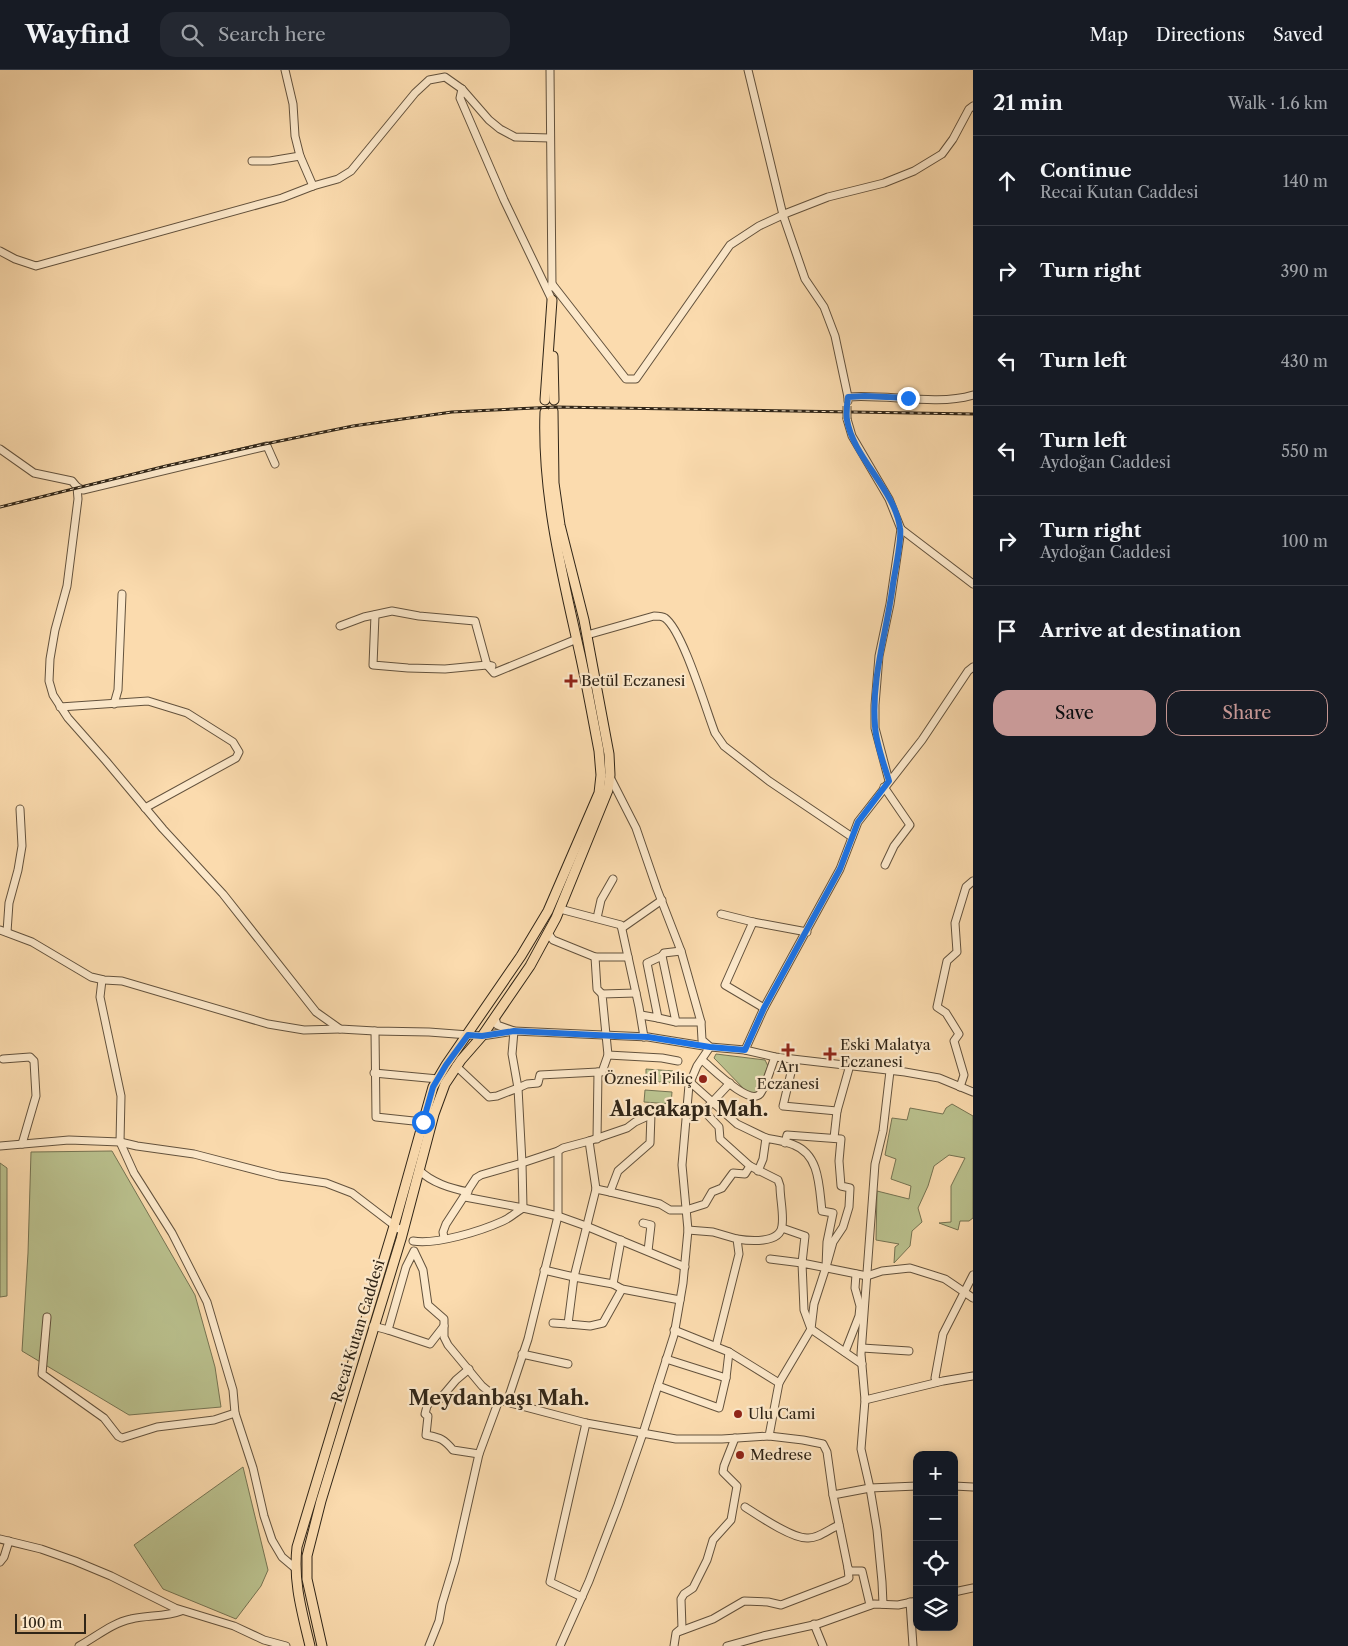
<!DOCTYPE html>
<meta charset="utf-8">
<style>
body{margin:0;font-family:"Libre Caslon Text",serif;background:#242831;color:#f1f3f6}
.controls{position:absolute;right:15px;bottom:15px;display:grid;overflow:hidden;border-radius:10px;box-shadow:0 2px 12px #0003}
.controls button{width:45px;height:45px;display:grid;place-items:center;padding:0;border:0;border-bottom:1px solid #363941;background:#171b24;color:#f1f3f6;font:25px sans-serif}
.scale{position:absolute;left:15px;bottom:12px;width:71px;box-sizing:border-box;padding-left:5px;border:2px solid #302517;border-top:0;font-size:14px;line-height:18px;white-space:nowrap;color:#302517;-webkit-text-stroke:4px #fce8ca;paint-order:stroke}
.stop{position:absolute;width:15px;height:15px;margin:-11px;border:4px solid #1a73e8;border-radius:50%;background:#fff}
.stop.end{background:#1a73e8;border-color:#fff;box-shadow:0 1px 5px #0008}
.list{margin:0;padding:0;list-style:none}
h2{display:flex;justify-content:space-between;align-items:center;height:65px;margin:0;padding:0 20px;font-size:21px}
h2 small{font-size:16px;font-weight:400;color:#9ea1a6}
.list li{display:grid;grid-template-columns:32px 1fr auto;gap:15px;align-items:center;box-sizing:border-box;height:90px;padding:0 20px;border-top:1px solid #363941}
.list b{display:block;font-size:19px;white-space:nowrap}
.list p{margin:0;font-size:16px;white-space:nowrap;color:#9ea1a6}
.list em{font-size:16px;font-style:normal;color:#9ea1a6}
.actions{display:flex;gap:10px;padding:15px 20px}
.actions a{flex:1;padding:11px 0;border:1px solid #c59692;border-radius:15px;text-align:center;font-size:18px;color:#c59692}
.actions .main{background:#c59692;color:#111}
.icon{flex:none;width:28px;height:28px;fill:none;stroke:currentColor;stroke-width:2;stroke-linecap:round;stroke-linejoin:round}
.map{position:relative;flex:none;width:973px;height:1576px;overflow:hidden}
header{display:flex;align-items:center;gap:30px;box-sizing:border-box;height:70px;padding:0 25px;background:#171b24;border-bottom:1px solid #363941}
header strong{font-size:24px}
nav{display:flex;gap:28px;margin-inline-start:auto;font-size:18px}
.search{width:350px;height:45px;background:#242831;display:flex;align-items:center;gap:12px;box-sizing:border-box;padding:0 18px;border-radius:15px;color:#9ea1a6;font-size:19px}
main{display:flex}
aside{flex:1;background:#171b24}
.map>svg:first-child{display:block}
.green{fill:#bac18e;stroke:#757352}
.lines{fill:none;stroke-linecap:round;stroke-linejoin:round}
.minor-casing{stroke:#63523d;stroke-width:9}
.major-casing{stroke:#302517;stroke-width:11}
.minor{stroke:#fce8ca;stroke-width:7}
.major{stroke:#fbdbae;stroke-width:9}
.rail-casing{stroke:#302517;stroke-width:3}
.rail{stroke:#fce8ca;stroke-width:1;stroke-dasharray:4;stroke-linecap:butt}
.minor-bridge-casing{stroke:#63523d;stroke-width:9;stroke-linecap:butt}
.minor-bridge{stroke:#fce8ca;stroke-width:7}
.route{stroke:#1a73e8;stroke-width:6}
.poi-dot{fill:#8f2418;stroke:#fce8ca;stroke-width:2}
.labels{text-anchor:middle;stroke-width:4.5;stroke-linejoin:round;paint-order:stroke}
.poi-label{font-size:15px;fill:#302517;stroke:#fce8ca;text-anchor:start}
.street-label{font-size:15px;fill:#302517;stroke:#fce8ca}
.district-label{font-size:20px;font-weight:bold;fill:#302517;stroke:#fce8ca}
</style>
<header>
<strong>Wayfind</strong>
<div class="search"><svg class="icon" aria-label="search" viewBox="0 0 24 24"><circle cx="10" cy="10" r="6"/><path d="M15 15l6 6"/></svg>Search here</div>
<nav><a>Map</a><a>Directions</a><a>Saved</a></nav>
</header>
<main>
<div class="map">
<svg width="973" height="1576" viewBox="0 0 973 1576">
<rect width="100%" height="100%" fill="#fbdbae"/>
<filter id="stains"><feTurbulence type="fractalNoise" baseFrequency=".004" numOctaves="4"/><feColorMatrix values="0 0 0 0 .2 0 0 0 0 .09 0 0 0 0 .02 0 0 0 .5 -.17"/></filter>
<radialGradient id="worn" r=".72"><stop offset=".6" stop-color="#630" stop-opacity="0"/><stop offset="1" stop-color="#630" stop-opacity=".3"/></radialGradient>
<g class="green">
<path d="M716,984L765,990L768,996L757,1022L752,1024L745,1020L714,988Z"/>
<path d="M646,999L673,1001V1013L646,1011Z"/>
<path d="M645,1020L672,1022L671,1034L644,1032Z"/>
<path d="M952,1034L973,1046V1148L969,1151H960L958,1160L939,1153L951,1152V1116L965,1088L949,1085L934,1096L928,1116L918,1138L922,1152L912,1161L910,1176L894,1193L895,1177L899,1174L876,1170L877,1121L909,1129L911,1116L891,1109L896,1089L885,1085L892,1048L907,1050L910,1038L943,1044L946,1038Z"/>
<path d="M112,1081L195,1225L215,1297L221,1337L129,1345L22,1281L28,1183L31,1082Z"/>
<path d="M0,1093L7,1098V1226L0,1227Z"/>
<path d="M243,1397L268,1500L261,1516L236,1549L163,1519L134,1475Z"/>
</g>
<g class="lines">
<defs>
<g id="minor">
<path d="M285,0L293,34L295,66L300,86L313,116"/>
<path d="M550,0L552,217"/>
<path d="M748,0L783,145L805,209L824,237L835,266L848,327"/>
<path d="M462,19L460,28L504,130L552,230"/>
<path d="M252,91H270L300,86"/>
<path d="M0,181L15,189L36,196L282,128L313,116L338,109L351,101L415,23L429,10L445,7L462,19L489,50L500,59L515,67L550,68"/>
<path d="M552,214L626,309H636L730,175L759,156L787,143L828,127L884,113L914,101L942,84L953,69L969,39L973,36"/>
<path d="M848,331V327C888,324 936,336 973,325"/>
<path d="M847,349L852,366L889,429L901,459L890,534L879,586L875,635V658L889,711"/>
<path d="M0,379L34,403L72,411L77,417L78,429L67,516L55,560L50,589L49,611L53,625L68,648L106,691L163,759L223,824L316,942L340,959L375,961L429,962L482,966L514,961L648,967L710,977L745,980L775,987L905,1002L939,1008L973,1022"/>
<path d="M77,417L83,420L267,376L275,394"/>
<path d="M901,459L973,514"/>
<path d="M375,545L373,595L408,598L445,599L487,595L492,596"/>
<path d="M340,556L364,547L392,541L419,546L475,551L487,595L494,603L577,569"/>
<path d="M587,565L654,546C658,546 662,546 665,548C683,561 706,640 715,663L724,676L769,711L852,767"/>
<path d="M114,634L118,620L122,524"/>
<path d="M60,637L148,631L187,643L233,672L239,682L236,688L145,738"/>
<path d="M884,717L910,755L894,776L885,795"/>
<path d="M560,839L621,855L639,937L644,967"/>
<path d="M721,844L753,852"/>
<path d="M597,848L601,830L613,809"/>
<path d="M622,858L662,830"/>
<path d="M0,860L32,872L91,907L104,910L122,911L268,954L304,960L340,959"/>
<path d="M7,862L9,833L18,800L22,776L20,739"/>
<path d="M548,863L553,870L595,887H628"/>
<path d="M662,886L664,883L681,881"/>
<path d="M595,887L597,919L602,924"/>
<path d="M102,910L100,927L121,1026L120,1072L134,1103L172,1163L207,1232L233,1320L235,1343L253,1398L264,1446L272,1470L282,1487L295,1498"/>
<path d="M764,938L725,915L753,852L807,862"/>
<path d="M641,945L658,948L647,893L662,886L676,952H701"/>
<path d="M495,947L497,955L514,961L512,984L518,1018L527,1014L538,1013L540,1005L598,1002L597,1069"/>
<path d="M658,948L676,952"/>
<path d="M375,961L376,1047L423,1052"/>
<path d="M745,980L764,938L840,799L858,752L922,670L968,601L973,597"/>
<path d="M608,985L662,988L678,991"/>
<path d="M3,989L30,987L34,991L36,1026L22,1074"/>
<path d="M702,990C712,998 749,1036 760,1024C766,1016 771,997 775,987"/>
<path d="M794,990L783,1036L837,1041L850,995"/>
<path d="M456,996L489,1027L497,1026L518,1018L522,1093L523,1138L465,1127"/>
<path d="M598,1002H602L608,985L602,924L636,923"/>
<path d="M374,1003L438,1009"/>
<path d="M690,1012L737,1054L766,1068"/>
<path d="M960,1017L964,1005L954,971L959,964L946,943L937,937L947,891L957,882L955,853L966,817L973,811"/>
<path d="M704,1041L719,1057L720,1069L750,1096L778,1110L780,1116C780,1129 784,1144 782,1156C780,1174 749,1171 737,1169"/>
<path d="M651,1044L650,1073L618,1101L610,1122L660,1134L670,1140H686L705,1134L712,1122L722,1118L733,1103L745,1104L750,1096"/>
<path d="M834,1068L837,1041"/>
<path d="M589,1071L596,1119"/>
<path d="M0,1076L69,1070L120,1072L137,1076L194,1084L279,1106L326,1113L352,1123L403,1162"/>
<path d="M419,1100C432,1113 450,1118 468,1122"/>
<path d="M758,1101L763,1089L766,1068C775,1070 785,1071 794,1075C820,1085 819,1117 822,1141L833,1143L827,1172L826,1197L833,1172L843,1157L849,1137L850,1118L841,1116L839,1091L841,1069L787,1065L785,1073"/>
<path d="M610,1122L596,1119L574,1207L568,1254L590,1256L603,1253L622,1219"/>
<path d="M643,1153L651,1155L648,1181"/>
<path d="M688,1160L713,1162L737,1169L739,1184L716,1276"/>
<path d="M444,1168L443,1162L446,1154L476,1108L481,1105L522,1093L558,1081"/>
<path d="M621,1170L613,1214L622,1219L680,1230"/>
<path d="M413,1171C436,1175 481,1161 503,1151C510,1148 516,1142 523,1138L558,1146L586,1156L685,1197"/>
<path d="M770,1189L802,1193L805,1166L782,1158"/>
<path d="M826,1197L814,1234L811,1259L862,1294"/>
<path d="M544,1200L574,1207L613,1214"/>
<path d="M47,1247L42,1304L104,1348L118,1366L122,1368L157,1357L214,1350L235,1343"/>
<path d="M553,1253L568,1254"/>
<path d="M373,1256L388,1260L406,1197L414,1181L423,1200L428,1235L444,1249V1267L448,1275L482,1316L499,1330"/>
<path d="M388,1260L430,1274L444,1256"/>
<path d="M674,1260L729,1282L779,1313"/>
<path d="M862,1278L909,1281"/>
<path d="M845,1282L859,1246L860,1236L855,1218L856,1204"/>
<path d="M522,1284L568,1294"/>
<path d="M666,1289L726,1308L729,1282"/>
<path d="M469,1299L456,1310L440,1329L434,1327L427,1336L425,1344L428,1346L426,1365C440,1368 443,1368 453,1380L479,1384"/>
<path d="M937,1312L935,1308L943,1264L973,1205"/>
<path d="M658,1316L719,1338L726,1308"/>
<path d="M865,1330L943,1311L973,1306"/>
<path d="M507,1332L528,1269L558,1146V1081L563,1078L589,1071L627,1058L635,1052L659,1041H704L730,1013"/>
<path d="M769,1366L803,1370L823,1374L827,1382L833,1425"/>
<path d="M954,1416L973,1417"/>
<path d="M745,1437C759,1446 791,1468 807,1468C818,1469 829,1459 839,1455"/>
<path d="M0,1469L41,1479L75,1491L111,1506L175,1538L234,1556L264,1570L286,1576"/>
<path d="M0,1492L4,1487L9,1471"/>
<path d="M954,1522L973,1518"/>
<path d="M582,1527L550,1512L586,1353"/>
<path d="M910,1532L913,1576"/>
<path d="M883,1534L882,1512L877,1460L870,1418L861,1379L865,1330L861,1284L875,1094L883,1061L890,1001"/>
<path d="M870,1535L862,1501H850L848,1498L833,1425L870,1418L917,1416"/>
<path d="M814,1554L823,1576"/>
<path d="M678,1562L713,1549L744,1531L768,1532L781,1535L846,1510L849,1508L848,1498"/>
<path d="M79,1576C96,1567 112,1553 131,1549C148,1545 165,1547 181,1541"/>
<path d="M429,1576L439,1551L442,1534L455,1491L479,1384L499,1330L586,1353L676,1369H722L769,1366L779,1313L811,1259L804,1240L802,1193L867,1206L882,1201L910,1198L945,1209L973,1228"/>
<path d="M560,1576L589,1511L618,1435L643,1363L674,1265L683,1213L688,1160L682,1095L689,1015L697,996L710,977L702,970L701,952L681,881L657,819L636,758L609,705"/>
<path d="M674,1576L676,1563L682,1558L681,1529L684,1524L693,1518L707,1490L713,1470L731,1450L737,1416L723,1402L724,1396L735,1368"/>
<path d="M727,1576L763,1566L818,1554L874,1534L898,1535L917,1531"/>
</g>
<g id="major">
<path d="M553,286L554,330"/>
<path d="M545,330L552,230"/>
<path d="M310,1576C302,1542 293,1512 297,1477L394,1156L433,1017L446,995L521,886L548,841L599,723L601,705L599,681C593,649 587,616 580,584C562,504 542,424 545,342"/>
<path d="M322,1576L307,1509V1486L321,1431L401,1169L434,1044L445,1014L461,990L482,966L530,896L556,848L608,720L610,705L609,684L584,550L560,455L554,413L553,341"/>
</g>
</defs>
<use href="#minor" class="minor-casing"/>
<use href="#major" class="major-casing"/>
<use href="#minor" class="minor"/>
<use href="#major" class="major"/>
<defs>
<path id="rail" d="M0,437L166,396L260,375L353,356L452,342L556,337L973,344"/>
</defs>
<use href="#rail" class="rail-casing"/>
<use href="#rail" class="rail"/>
<defs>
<path id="minor-bridge" d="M847,336V349"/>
</defs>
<use href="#minor-bridge" class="minor-bridge-casing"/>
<use href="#minor-bridge" class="minor-bridge"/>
</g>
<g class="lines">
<path class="route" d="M423,1052L433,1017L446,995L468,965L482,966L514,961L616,966L648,967L710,977L745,980L764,938L840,799L858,752L889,711C884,694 876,674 875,656C871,608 887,561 893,514C895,501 902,469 900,458C895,420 853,387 847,350C846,342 847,334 848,327L865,326L908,328"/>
</g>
<g class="poi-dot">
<path d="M568.5 603.5h5v5h5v5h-5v5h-5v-5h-5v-5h5z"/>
<path d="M785.5 972.5h5v5h5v5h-5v5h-5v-5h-5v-5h5z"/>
<path d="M827.5 976.5h5v5h5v5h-5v5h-5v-5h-5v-5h5z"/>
<circle cx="703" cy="1009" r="5"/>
<circle cx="738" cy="1344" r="5"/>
<circle cx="740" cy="1385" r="5"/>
</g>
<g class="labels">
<g class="poi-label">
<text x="581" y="616">Betül Eczanesi</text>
<text x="840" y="980">Eski Malatya<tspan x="840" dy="17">Eczanesi</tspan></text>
<text x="788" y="1002" text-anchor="middle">Arı<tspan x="788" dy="17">Eczanesi</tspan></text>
<text x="693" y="1014" text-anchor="end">Öznesil Piliç</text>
<text x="748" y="1349">Ulu Cami</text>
<text x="750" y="1390">Medrese</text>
</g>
<g class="street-label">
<text transform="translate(358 1261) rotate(-73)" y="5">Recai Kutan Caddesi</text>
</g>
<g class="district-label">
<text x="689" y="1046">Alacakapı Mah.</text>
<text x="499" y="1335">Meydanbaşı Mah.</text>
</g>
</g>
<rect width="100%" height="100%" filter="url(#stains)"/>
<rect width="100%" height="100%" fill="url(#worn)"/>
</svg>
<div class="controls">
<button>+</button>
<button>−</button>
<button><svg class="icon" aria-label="locate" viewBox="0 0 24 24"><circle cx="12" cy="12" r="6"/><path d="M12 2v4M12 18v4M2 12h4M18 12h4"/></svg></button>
<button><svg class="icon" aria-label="layers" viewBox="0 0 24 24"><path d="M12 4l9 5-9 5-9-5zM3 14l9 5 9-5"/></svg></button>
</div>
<div class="scale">100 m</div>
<div class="stop" style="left:423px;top:1052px"></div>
<div class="stop end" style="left:908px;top:328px"></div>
</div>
<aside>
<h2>21 min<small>Walk · 1.6 km</small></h2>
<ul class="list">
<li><svg class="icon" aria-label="ahead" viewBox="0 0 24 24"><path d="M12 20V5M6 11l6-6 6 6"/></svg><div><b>Continue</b><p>Recai Kutan Caddesi</p></div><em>140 m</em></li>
<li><svg class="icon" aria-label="right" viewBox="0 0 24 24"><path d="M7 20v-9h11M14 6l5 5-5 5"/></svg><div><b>Turn right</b></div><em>390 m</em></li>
<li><svg class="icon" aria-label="left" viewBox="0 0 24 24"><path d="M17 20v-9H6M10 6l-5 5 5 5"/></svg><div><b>Turn left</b></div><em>430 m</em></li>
<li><svg class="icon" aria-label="left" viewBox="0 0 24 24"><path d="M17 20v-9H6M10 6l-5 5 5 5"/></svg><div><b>Turn left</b><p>Aydoğan Caddesi</p></div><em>550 m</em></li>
<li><svg class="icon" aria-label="right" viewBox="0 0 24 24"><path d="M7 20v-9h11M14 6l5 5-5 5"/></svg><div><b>Turn right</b><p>Aydoğan Caddesi</p></div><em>100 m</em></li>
<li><svg class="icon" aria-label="arrive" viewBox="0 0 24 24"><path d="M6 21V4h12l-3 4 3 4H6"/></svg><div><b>Arrive at destination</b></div></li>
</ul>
<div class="actions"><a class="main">Save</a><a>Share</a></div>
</aside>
</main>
